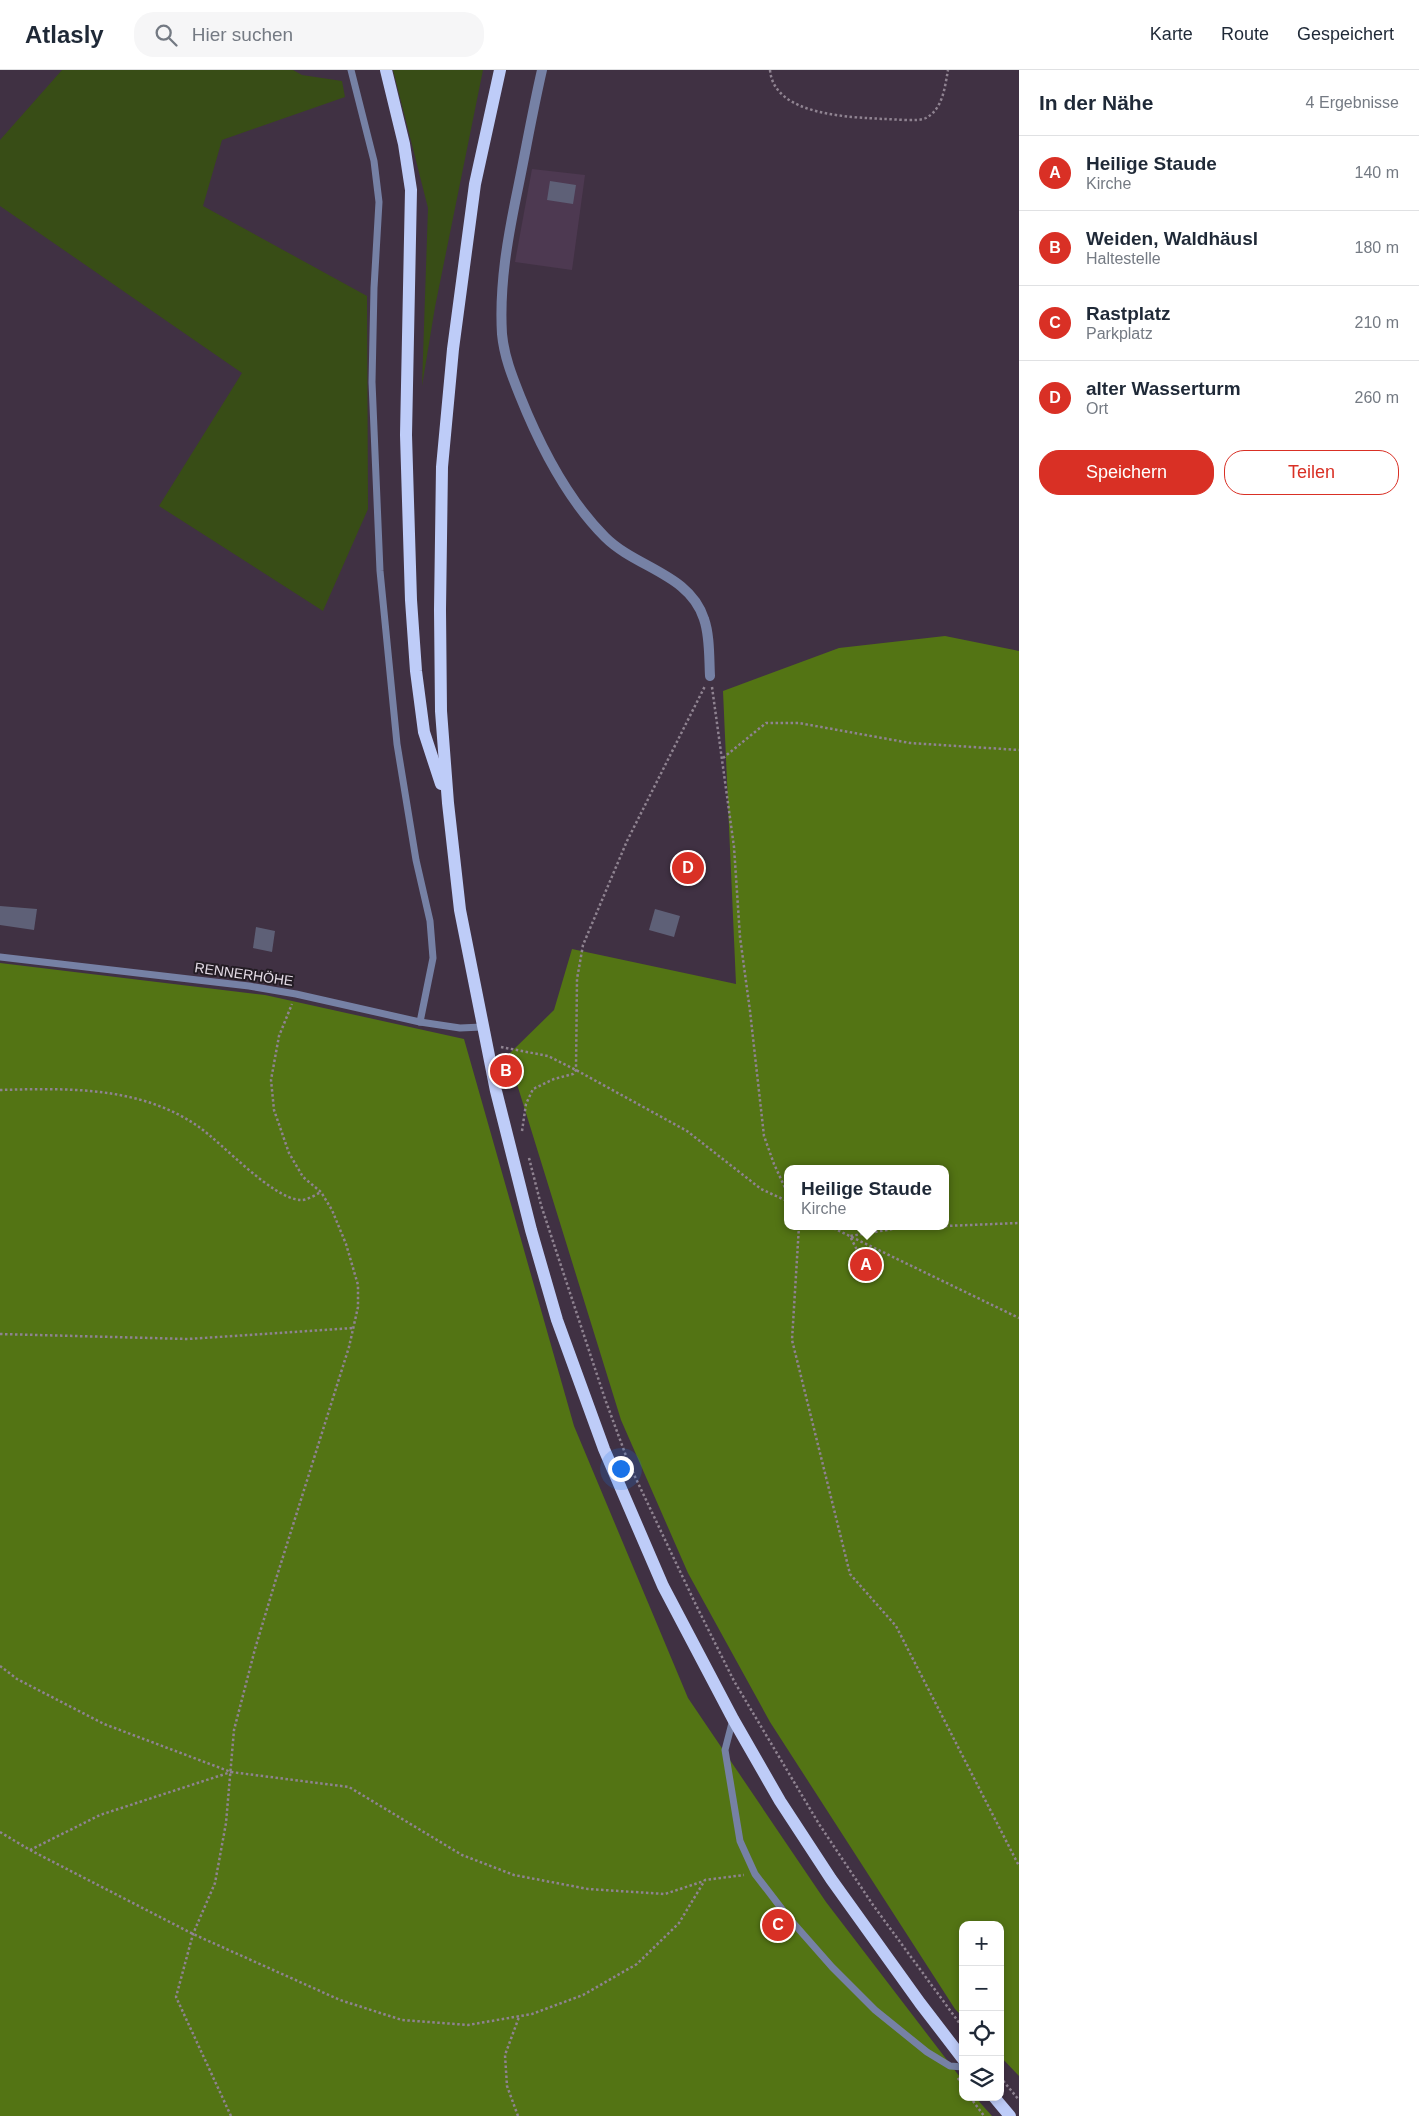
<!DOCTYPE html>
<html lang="de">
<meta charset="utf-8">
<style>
body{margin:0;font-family:Helvetica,sans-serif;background:#f6f6f7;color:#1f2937}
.controls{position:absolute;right:15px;bottom:15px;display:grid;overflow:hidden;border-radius:10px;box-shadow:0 2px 8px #0003}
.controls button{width:45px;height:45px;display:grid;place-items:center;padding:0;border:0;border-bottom:1px solid #e0e1e3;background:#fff;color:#1f2937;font:25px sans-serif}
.you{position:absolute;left:620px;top:1398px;width:18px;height:18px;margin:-12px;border:4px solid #fff;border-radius:50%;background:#1a73e8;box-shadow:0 0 0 8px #1a73e833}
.badge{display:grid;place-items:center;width:32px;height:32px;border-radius:50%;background:#d93025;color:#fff;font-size:16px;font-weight:700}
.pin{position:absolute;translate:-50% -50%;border:2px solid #fff;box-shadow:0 1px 5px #0006}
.popup{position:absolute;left:784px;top:1095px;width:165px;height:65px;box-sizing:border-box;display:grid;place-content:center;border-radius:10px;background:#fff;filter:drop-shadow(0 1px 4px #0005);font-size:16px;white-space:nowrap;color:#747a83}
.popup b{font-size:19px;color:#1f2937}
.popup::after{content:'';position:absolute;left:50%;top:100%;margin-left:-10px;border:10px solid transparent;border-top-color:#fff}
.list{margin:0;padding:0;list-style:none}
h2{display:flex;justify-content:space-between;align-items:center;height:65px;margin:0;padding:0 20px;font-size:21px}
h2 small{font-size:16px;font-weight:400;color:#747a83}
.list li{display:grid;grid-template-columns:32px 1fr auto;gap:15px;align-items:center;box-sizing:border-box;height:75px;padding:0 20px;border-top:1px solid #e0e1e3}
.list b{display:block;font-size:19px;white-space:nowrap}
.list p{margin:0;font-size:16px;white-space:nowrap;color:#747a83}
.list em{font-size:16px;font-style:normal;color:#747a83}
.actions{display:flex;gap:10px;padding:15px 20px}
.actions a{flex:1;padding:11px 0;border:1px solid #d93025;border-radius:20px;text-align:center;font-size:18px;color:#d93025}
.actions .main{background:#d93025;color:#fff}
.icon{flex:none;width:28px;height:28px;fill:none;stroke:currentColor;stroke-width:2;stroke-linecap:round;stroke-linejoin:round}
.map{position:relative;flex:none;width:1019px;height:2046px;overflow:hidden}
header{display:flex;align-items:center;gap:30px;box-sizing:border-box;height:70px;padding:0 25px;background:#fff;border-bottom:1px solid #e0e1e3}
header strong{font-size:24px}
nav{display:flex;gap:28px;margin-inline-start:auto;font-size:18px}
.search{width:350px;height:45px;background:#f6f6f7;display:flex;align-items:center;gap:12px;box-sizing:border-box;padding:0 18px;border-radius:20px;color:#747a83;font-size:19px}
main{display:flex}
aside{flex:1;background:#fff}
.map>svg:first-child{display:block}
.built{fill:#4d3951}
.green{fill:#384d16}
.forest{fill:#537414;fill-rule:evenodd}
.building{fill:#5e6077}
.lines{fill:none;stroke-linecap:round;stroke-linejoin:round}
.path{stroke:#8f8391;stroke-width:2.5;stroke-dasharray:2.5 2.5;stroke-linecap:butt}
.service{stroke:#7681a5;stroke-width:7}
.minor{stroke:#7681a5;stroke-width:10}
.primary{stroke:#beccf8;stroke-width:12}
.labels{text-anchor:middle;stroke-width:4;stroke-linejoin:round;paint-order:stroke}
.street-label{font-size:14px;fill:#e4dbe6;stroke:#231c24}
</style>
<header>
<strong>Atlasly</strong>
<div class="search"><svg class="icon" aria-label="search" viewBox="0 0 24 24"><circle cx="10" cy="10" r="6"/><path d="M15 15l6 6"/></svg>Hier suchen</div>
<nav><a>Karte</a><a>Route</a><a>Gespeichert</a></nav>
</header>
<main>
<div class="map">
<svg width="1019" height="2046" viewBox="0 0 1019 2046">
<rect width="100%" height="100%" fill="#403143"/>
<path class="built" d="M532,99L585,105L572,200L515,192Z"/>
<g class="green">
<path d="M62,0H293L302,5L342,11L345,27L222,70L203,136L367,226L368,439L323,541L159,436L242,303L0,136V70Z"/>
<path d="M393,0H483L435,237L422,316L428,138Z"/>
</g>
<g class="forest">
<path d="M945,566L1019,581V2006L1000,1986V1855H963V1947L955,1939L770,1652L688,1503L621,1350L508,985L554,940L572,879L736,914L723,621L839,578ZM787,1099H945V1156H787Z"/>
<path d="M0,893L265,925L464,969L574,1356L688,1628L826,1832L963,2011V2027H975L992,2046H0Z"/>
</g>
<g class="building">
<path d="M550,111L576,115L573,134L547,130Z"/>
<path d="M0,836L37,839L34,860L0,855Z"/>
<path d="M655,839L680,846L674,867L649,860Z"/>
<path d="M256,857L275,861L272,882L253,878Z"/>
</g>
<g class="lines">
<g class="path">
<path d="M770,0C774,46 850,47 884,49C894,49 918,52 926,48C943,39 945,16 948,0"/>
<path d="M712,617L734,777L740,867L750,941L764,1066L774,1094L787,1122"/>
<path d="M723,688L766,653H799L910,673L1019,680"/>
<path d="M501,977L548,986L576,1000L687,1061L761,1119L787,1131"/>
<path d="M0,1020C67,1018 141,1016 199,1057C223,1074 272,1128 300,1130C306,1131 315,1125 321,1122"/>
<path d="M522,1061L526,1034L533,1019L554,1009L573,1004L576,1000L577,909L583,875L627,771L705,616"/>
<path d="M529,1088L541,1135L605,1329L629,1394L696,1535L734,1611L819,1754L873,1835L963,1958"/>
<path d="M799,1156L792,1270L850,1504L896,1556L1019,1796"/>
<path d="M829,1156L1019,1248"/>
<path d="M945,1156L1019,1153"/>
<path d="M861,1188L850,1166L899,1158L939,1156"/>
<path d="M0,1264L188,1269L353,1258"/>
<path d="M0,1596L17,1609L104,1654L231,1702L349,1717L462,1785L514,1805L588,1819L665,1824L704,1811"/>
<path d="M0,1762L30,1780L193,1864L340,1930L402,1950L468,1955L532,1944L583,1925L637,1894L679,1853L705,1810L744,1805"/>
<path d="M30,1780L100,1745L231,1702"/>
<path d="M1000,2007L1019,2030"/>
<path d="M958,2008L963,2016"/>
<path d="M970,2027L984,2046"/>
<path d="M231,2046L176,1927L193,1864L215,1813L226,1753L234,1660L255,1579L276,1509L349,1277L358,1237V1215L346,1174L332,1140L321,1122L303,1107L289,1083L274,1040L271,1010L279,966L292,934"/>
<path d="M518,2046L507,2016L505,1985L519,1947"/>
</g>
<g class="service">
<path d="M351,0L374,91L379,132L374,218L372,312L380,501L397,674L416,790L430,851L433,888L420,952"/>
<path d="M0,887L249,916L296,924L420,952L460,958L482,957"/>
<path d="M733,1649L725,1680L740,1771L755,1804L788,1847L832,1897L875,1940L927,1982L950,1996L963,1997"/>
</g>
<path class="minor" d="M542,0C533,39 526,79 518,118C508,166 499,215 502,264C504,286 512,306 520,326C540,376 566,428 605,467C636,498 690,504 704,549C710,566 709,588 710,606"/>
<g class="primary">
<path d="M386,0L404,74L411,120L406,365L411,530L416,601L424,662L441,714"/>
<path d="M500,0L475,114L453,279L442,397L440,540L441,641L448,733L460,840L496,1021L531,1160L557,1250L604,1379L663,1516L733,1649L780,1731L831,1809L920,1933L963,1989"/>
<path d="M994,2027L1010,2046"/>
</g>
</g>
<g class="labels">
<g class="street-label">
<text transform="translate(244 904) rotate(8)" y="5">RENNERHÖHE</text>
</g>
</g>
</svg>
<div class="controls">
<button>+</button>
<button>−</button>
<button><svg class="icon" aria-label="locate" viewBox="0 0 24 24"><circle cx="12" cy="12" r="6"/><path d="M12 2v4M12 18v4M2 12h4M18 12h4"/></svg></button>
<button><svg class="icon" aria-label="layers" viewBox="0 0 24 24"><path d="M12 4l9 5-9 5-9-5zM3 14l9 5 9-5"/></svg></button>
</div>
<div class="you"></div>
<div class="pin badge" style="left:866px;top:1195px">A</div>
<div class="popup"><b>Heilige Staude</b>Kirche</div>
<div class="pin badge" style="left:506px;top:1001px">B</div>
<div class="pin badge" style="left:778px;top:1855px">C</div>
<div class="pin badge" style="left:688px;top:798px">D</div>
</div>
<aside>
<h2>In der Nähe<small>4 Ergebnisse</small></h2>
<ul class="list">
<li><span class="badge">A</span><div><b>Heilige Staude</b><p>Kirche</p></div><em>140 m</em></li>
<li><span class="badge">B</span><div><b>Weiden, Waldhäusl</b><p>Haltestelle</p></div><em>180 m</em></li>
<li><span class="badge">C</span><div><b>Rastplatz</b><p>Parkplatz</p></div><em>210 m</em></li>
<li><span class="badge">D</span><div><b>alter Wasserturm</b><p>Ort</p></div><em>260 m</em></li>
</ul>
<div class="actions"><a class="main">Speichern</a><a>Teilen</a></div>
</aside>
</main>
